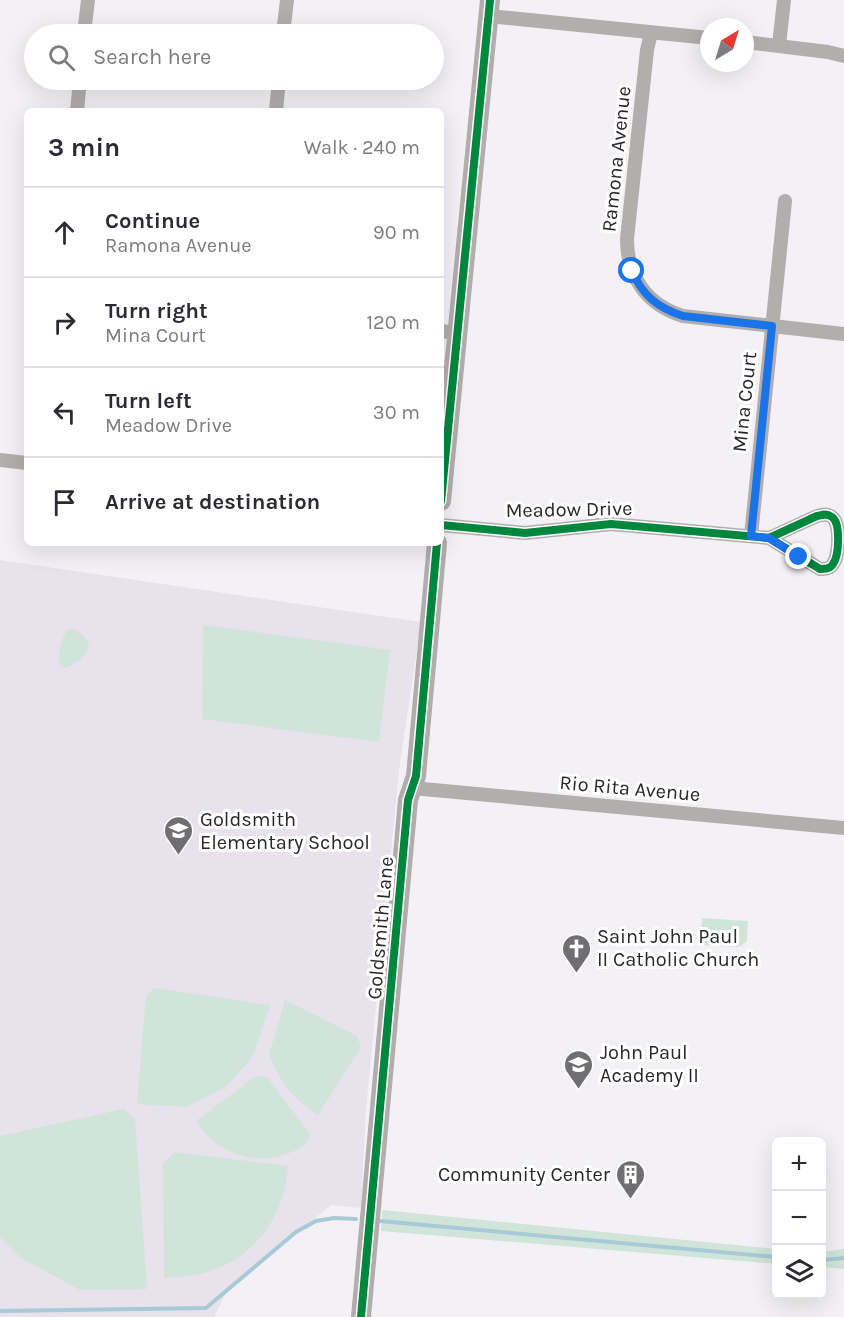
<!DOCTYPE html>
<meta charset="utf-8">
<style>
body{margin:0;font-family:Karla,sans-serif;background:#f7f7f7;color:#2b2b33}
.controls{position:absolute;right:18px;bottom:18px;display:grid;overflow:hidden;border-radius:9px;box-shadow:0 6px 24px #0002}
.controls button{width:54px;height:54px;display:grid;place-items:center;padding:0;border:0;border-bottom:2px solid #e1e1e2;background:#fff;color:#2b2b33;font:30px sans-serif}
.compass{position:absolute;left:700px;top:18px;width:54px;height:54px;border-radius:50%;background:#fff;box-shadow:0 6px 24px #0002;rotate:38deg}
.stop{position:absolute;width:18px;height:18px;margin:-14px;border:4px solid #1a73e8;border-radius:50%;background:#fff}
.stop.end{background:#1a73e8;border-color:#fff;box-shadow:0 2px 6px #0008}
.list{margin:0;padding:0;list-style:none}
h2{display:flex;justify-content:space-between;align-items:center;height:78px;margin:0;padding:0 24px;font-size:26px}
h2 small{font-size:20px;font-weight:400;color:#7c7c81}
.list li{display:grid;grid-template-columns:39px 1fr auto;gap:18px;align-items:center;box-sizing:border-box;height:90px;padding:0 24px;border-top:2px solid #e1e1e2}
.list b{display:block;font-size:22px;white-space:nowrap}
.list p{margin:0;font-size:20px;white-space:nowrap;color:#7c7c81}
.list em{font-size:20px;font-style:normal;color:#7c7c81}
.icon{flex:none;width:33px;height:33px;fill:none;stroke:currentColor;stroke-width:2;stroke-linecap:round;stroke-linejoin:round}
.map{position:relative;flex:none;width:844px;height:1317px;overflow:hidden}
.search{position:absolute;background:#fff;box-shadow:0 6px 24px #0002;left:24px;top:24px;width:420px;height:66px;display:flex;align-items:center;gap:15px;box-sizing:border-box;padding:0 21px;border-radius:33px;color:#7c7c81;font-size:22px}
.panel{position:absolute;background:#fff;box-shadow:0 6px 24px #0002;left:24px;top:108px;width:420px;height:438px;border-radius:9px}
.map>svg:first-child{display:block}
.built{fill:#e7e2eb}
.green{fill:#d1e4da}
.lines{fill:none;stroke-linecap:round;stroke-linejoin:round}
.stream{stroke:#a7cad6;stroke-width:4}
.street{stroke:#b2aead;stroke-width:14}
.secondary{stroke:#b2adac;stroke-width:20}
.cycleway-casing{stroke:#fff;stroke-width:11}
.cycleway{stroke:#00873e;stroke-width:8}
.route{stroke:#1a73e8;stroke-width:8}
.labels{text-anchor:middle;stroke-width:6;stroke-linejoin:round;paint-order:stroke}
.street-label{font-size:20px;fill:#282729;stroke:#fff}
.poi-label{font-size:20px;fill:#282729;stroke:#fff;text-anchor:start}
</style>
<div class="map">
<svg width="844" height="1317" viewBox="0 0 844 1317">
<rect width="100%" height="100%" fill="#f3f1f5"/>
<path class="built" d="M0,560L421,622L399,770L366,1109L361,1208L331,1205L227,1291L214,1317H0Z"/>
<g class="green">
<path d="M203,625L390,650L379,742L202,719Z"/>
<path d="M69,629C79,629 86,637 89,645C87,656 76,664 66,668L61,667C56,657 61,636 69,629Z"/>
<path d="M702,918L748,921L747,941L739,947L700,945Z"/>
<path d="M155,988L270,1005L253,1056L226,1087L187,1107L137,1104L146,995Z"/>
<path d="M285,1000L357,1036L361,1047L318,1115C292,1098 281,1083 269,1055Z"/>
<path d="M256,1076L267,1077L311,1135C306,1146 297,1151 286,1154C251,1166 215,1152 196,1121Z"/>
<path d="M124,1109L135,1119L147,1289L80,1290L21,1258L0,1237V1136Z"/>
<path d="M175,1152L288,1166C285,1214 257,1256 210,1271C196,1276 180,1277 164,1278L163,1163Z"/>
<path d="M382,1210L776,1249V1264L381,1231Z"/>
<path d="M844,1249V1269L822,1267V1252Z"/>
</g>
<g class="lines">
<g class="stream">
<path d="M380,1221L776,1257"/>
<path d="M822,1260L844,1258"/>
<path d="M0,1311L206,1308L296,1232L316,1221L334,1218L356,1219"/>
</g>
<g class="street">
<path d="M489,16L709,38"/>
<path d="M651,33L647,50L627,239C627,277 647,305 683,316L844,334"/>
<path d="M84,34L88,0"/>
<path d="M283,34L287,0"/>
<path d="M745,42L828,52L844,56"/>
<path d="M779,45L784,0"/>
<path d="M77,111L80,80"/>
<path d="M276,111L279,80"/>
<path d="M441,331L456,333"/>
<path d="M0,460L27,463"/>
<path d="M441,525L525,533L611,524L769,538L820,569C825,569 830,569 833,564C839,556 841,523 832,517C827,513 822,515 817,516L769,538"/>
<path d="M751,536L785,201"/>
<path d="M412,788L844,828"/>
</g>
<g class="secondary">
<path d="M441,501L490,0"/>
<path d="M361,1317L408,800L416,776L437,543"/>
</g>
<defs>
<g id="cycleway">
<path d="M441,501L490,0"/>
<path d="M441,525L525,533L611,524L769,538L820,569C825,569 830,569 833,564C839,556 841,523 832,517C827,513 822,515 817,516L769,538"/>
<path d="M361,1317L408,800L416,776L437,543"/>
</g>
</defs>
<use href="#cycleway" class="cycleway-casing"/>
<use href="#cycleway" class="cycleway"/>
</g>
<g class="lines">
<path class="route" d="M632,271C642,295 658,308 683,316L772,326L751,536L769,538L799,557"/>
</g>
<defs>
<symbol id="school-pin" viewBox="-11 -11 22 30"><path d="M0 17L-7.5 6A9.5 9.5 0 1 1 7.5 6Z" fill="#6f6e70" stroke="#fff"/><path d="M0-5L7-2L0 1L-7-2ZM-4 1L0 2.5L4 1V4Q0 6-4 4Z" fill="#fff"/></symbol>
<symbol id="church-pin" viewBox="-11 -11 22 30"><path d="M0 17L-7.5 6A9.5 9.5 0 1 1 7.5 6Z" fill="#6f6e70" stroke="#fff"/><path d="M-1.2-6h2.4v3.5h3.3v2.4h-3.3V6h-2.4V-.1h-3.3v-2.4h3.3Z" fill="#fff"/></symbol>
<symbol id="building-pin" viewBox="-11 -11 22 30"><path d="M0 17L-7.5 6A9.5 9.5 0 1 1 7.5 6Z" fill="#6f6e70" stroke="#fff"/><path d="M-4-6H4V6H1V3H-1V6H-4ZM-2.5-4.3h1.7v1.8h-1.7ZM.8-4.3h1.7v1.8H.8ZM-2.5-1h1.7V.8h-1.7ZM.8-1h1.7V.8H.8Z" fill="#fff"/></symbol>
</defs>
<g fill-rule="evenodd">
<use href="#school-pin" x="162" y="814" width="33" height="45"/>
<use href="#church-pin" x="560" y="932" width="33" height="45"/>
<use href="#school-pin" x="562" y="1048" width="33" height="45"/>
<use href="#building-pin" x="614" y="1158" width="33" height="45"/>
</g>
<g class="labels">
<g class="street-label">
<text transform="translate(616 159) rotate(-84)" y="7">Ramona Avenue</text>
<text transform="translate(744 402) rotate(-84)" y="7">Mina Court</text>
<text transform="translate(569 509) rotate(-1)" y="7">Meadow Drive</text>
<text transform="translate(630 788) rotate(5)" y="7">Rio Rita Avenue</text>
<text transform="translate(380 928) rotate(-85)" y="7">Goldsmith Lane</text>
</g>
<g class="poi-label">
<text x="200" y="826">Goldsmith<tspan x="200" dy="23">Elementary School</tspan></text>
<text x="597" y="943">Saint John Paul<tspan x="597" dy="23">II Catholic Church</tspan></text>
<text x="600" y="1059">John Paul<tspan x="600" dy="23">Academy II</tspan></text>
<text x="610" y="1181" text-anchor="end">Community Center</text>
</g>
</g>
</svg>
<div class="controls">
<button>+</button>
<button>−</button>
<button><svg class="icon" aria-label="layers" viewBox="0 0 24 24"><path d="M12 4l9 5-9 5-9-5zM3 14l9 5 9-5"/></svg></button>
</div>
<svg class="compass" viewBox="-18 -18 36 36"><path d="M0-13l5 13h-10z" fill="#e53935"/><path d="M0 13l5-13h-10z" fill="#7c7c81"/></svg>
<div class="stop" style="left:632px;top:271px"></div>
<div class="stop end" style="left:799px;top:557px"></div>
<div class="search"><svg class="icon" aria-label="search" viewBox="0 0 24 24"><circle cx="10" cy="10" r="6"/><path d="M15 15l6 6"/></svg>Search here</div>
<section class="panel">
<h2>3 min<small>Walk · 240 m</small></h2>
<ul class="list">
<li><svg class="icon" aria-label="ahead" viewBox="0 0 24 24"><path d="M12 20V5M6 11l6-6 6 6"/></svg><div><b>Continue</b><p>Ramona Avenue</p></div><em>90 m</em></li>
<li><svg class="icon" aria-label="right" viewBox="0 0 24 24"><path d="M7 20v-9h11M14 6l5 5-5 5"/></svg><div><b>Turn right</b><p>Mina Court</p></div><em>120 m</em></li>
<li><svg class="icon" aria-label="left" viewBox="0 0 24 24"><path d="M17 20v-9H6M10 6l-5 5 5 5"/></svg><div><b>Turn left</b><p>Meadow Drive</p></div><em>30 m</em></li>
<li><svg class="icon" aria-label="arrive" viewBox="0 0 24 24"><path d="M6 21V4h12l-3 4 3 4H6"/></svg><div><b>Arrive at destination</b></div></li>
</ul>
</section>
</div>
